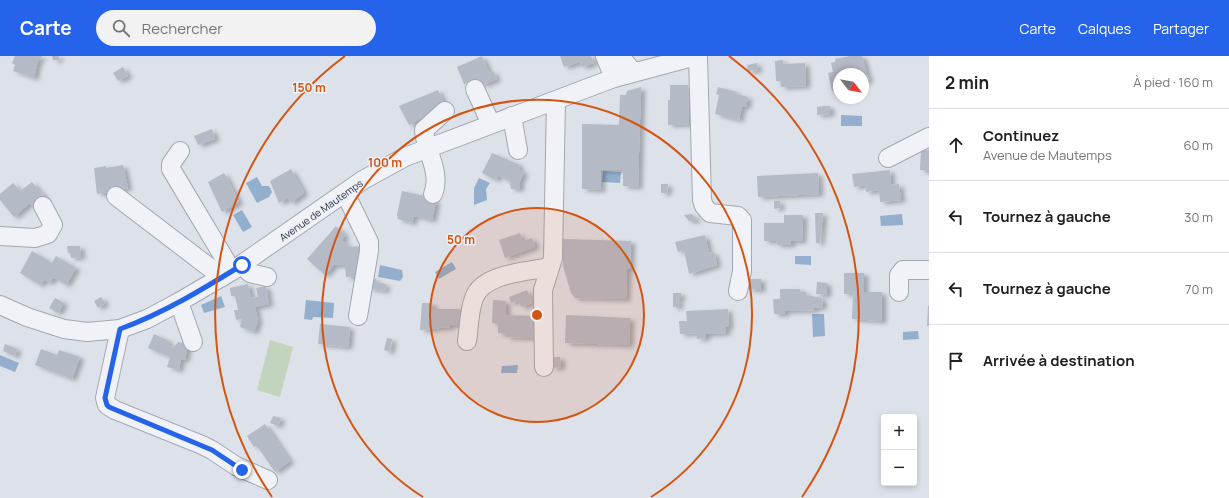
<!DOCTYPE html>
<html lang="fr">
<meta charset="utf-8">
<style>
body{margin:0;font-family:Manrope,sans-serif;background:#f2f2f2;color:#202124}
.controls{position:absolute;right:12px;bottom:12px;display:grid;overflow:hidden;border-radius:4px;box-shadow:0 2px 6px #0003}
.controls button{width:36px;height:36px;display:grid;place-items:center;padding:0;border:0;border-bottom:1px solid #e0e0e0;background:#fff;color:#202124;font:20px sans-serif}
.compass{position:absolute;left:833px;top:12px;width:36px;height:36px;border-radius:50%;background:#fff;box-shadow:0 2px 6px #0003;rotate:121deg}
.stop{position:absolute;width:12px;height:12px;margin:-9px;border:3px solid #2563eb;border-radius:50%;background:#fff}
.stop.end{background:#2563eb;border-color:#fff;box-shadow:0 1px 4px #0008}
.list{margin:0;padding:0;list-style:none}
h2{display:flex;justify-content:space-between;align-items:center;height:52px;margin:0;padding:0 16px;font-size:17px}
h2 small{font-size:13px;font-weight:400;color:#757577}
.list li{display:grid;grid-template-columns:26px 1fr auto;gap:12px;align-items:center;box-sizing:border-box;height:72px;padding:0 16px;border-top:1px solid #e0e0e0}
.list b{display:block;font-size:15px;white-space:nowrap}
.list p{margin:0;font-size:13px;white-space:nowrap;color:#757577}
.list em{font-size:13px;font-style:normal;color:#757577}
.icon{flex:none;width:22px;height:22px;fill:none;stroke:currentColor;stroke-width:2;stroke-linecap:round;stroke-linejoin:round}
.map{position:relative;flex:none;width:929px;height:442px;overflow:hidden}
header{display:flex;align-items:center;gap:24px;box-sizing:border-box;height:56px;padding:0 20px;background:#2563eb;color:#fff}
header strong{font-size:19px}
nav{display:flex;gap:22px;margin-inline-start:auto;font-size:14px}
.search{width:280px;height:36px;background:#f2f2f2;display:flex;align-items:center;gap:10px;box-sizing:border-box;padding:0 14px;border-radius:22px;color:#757577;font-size:15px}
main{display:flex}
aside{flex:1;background:#fff}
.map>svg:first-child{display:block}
.green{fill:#c2d4bd}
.water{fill:#94aecd}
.building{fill:#b4bac6;filter:url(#shadow)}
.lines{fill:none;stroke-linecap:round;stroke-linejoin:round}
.minor-casing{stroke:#a2a8b3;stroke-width:20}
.minor{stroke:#f0f2f7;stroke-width:18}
.route{stroke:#2563eb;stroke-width:5}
.ring{fill:none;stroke:#d45511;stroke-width:2}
.labels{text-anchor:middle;stroke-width:3;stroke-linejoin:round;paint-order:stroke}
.street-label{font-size:10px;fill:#252e41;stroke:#edf0f6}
.centre{fill:#d45511;stroke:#edf0f6;stroke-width:2}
.ring-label{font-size:12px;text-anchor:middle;font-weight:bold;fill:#d45511;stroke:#edf0f6;stroke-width:3;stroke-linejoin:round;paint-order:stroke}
</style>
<header>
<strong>Carte</strong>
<div class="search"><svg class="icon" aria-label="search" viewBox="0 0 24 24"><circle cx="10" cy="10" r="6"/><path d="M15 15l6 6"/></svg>Rechercher</div>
<nav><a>Carte</a><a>Calques</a><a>Partager</a></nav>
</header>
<main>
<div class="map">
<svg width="929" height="442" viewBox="0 0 929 442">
<defs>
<filter id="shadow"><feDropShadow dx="4.5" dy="2.5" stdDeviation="2" flood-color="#0004"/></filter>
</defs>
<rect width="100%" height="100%" fill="#dde1e9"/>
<path class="green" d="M270,284L293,291L280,341L257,334Z"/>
<g class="water">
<path d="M841,59L862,60V70H841Z"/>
<path d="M603,115L621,116L620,127L602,126Z"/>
<path d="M257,121L262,130H269L272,136L269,141L257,147L246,127Z"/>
<path d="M479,122L490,127L486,133L487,144L474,149V132Z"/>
<path d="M242,154L252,171L243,176L233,159Z"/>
<path d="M902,158L903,169L881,170L880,160Z"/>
<path d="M795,200H811V209L795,208Z"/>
<path d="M452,206L456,213L439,223L435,216Z"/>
<path d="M380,209L402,214L403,221L400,225L378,221Z"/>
<path d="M221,240L225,251L204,257L201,249Z"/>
<path d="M306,244L334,247L333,262L313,261L312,264L304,263Z"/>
<path d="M812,258H824L825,280L813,281Z"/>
<path d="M918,275L919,283L903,284V276Z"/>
<path d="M0,299L19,307L15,316L0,310Z"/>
<path d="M518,309L517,317H501L502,310Z"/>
</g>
<g class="building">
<path d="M15,0H42L40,4H38L34,22L13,15L15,9L12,7Z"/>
<path d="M52,0H59V4H53Z"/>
<path d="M482,0L489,17L493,15L497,23L483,29L482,26L473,30L470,25L464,28L457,11Z"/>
<path d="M560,0H591L594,7L582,11L580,6L564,11Z"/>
<path d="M850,0H862L869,25L863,26V18H839V33L832,35L828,17L833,16L831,7L835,6V3Z"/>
<path d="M783,4V8L805,7L806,30L781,31V25H776L775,5Z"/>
<path d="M757,7L758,14L748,15L747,9Z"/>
<path d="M123,11L128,20L118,25L113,17Z"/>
<path d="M670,29H688L689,68L668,69V44H670Z"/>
<path d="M641,31L638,131L623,130V114H601V134L582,133V68L619,69L620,39H626L627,35Z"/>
<path d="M718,31L737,36L736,38L748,41L746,51L742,50L739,64L715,58L719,39L716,38Z"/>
<path d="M438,34L445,49L409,69L399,50Z"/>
<path d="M824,50H830V58L817,59V51Z"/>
<path d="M212,73L215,83L198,89L194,80Z"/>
<path d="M921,94H929V115L920,114Z"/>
<path d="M492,97L520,109L518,113L524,116L520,125V133H511L510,126L498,119L496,124L482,117Z"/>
<path d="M123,109L128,132L97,138L94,112L106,110V112Z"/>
<path d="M291,113L304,137L291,147L288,142L279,147L270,125Z"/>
<path d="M890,114L891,129L899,128L901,144L880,146L879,134L866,136L865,129L854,131L852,118Z"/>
<path d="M224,117L239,146L222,156L208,126Z"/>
<path d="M818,117L819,138L758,141L757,120Z"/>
<path d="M32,126L45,141L33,151L30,147L14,161L0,144V138L13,127L20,135Z"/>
<path d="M661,128H668L667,137H661Z"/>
<path d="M402,135L430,141L436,145L432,164L414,160L412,167L398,163L397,159Z"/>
<path d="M774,145H780V152L774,153Z"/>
<path d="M815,157H823L820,187H816Z"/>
<path d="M692,158L697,165H689L684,159Z"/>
<path d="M784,159H803L802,185H791V189H777L776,185H764V167H784Z"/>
<path d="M336,170L345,179L342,184L350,191L360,190L362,220L346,221L345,209H334L325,219L307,203Z"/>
<path d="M520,177L522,185L532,182L535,191L505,202L499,184Z"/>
<path d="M705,179L709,197L714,196L717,209L689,218L684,194L678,196L675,186Z"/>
<path d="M563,183L631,185L630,213H627L626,243L575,242L571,237L563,210Z"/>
<path d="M67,190H80L81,201L71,202L70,197H68Z"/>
<path d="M32,195L52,207L56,200L76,212L66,229L53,221L50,227L44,224L40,229L20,217Z"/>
<path d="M844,217H864V236H882V265L852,263L853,238H844Z"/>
<path d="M370,222L376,223V226L386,228L385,235L368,232Z"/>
<path d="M748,223H761V234L748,233Z"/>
<path d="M817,226L827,227V239L816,238Z"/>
<path d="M248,228L251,242L258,241L256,232L266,230L269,248L255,251L258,265L254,276L240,271L242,263L236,264L234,254H238L235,240H231L230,232Z"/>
<path d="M780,233H800V236H806V239L822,242L823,251L814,252V254L784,255L785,258H774L773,243H780Z"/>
<path d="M527,234L532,247L521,251L518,244L511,247L509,241Z"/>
<path d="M673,237H681V242H678L679,251H673Z"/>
<path d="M101,241L105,247L98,252L94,245Z"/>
<path d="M55,242L64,247L58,257L49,252Z"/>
<path d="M493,244L506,245V259L539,260L538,282L506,281V278L498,277V268L492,267Z"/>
<path d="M422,247H432L433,253H462L465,272H457V268L450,269V271L420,274Z"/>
<path d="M928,250H929V270H927Z"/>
<path d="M728,253L729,271H726V277L706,278V282L697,283V277L680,278L679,265H687L686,255Z"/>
<path d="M566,259L630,262L629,289L565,287Z"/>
<path d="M320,268L350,271L348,291L318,288Z"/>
<path d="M154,278L169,285L168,288L173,292L178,286L188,288L185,304L181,303L179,314L167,311L170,301L148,292Z"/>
<path d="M387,282L392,283L390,296L384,294Z"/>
<path d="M5,288L17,293L15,300L3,295Z"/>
<path d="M41,293L57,299L59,294L80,301L72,323L35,309Z"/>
<path d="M551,301H560L561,311L552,312Z"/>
<path d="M273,360L281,362L278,370L270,367Z"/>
<path d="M265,368L290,405L275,416L257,390L254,391L247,380Z"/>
</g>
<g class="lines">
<defs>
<g id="minor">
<path d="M605,0L614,22"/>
<path d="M620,0L633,16"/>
<path d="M698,0L702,144L704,150L710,157L738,160L742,164V215L738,235"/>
<path d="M475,33L491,68"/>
<path d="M512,60L518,94"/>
<path d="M180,95L171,108V113L232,215"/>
<path d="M888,102L929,81"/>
<path d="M345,137L369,186V195L358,260"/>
<path d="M433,138C442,116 425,95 424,74L445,55"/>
<path d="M116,140L222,221"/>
<path d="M0,180L35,182L48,178L53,169L43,150"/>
<path d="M242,209L250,217L267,221"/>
<path d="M899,236V219L903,214H929"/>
<path d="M179,246L193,286"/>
<path d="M0,249L27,261L64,273L87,276L120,273L147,263L179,246L232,215L363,124L405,101L614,22L696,0"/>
<path d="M120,273L105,342L107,349L115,354L202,389L212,394L236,410L268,424"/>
<path d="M467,285C469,272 469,255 474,242C483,217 527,216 550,211"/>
<path d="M544,311L543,234L553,202L556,45"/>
</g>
</defs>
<use href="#minor" class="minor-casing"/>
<use href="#minor" class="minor"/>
</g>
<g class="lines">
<path class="route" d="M242,209C203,233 164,257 120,273L105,342L107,349L109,351L212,394L242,414"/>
</g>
<circle cx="537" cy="259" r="107" fill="#d45511" fill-opacity=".12"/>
<g class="ring">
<circle cx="537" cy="259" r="107"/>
<path d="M423 441A215 215 0 1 1 651 441"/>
<path d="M272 441A322 322 0 0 1 345 0M729 0A322 322 0 0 1 802 441"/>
</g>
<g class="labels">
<g class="street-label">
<text transform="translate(321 154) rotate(-35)" y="4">Avenue de Mautemps</text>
</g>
</g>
<circle cx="537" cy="259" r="6" class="centre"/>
<g class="ring-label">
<text x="309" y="36">150 m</text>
<text x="385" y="111">100 m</text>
<text x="461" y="188">50 m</text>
</g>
</svg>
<div class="controls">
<button>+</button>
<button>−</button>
</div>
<svg class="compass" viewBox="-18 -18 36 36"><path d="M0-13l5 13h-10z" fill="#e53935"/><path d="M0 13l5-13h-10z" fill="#757577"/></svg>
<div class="stop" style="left:242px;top:209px"></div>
<div class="stop end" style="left:242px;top:414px"></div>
</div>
<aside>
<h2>2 min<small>À pied · 160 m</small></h2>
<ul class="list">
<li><svg class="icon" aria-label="ahead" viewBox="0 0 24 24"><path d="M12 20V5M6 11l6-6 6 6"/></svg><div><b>Continuez</b><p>Avenue de Mautemps</p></div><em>60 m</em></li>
<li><svg class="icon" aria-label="left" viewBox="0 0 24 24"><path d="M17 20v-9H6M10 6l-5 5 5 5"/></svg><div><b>Tournez à gauche</b></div><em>30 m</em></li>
<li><svg class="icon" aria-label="left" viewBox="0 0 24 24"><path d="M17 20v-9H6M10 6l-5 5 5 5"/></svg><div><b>Tournez à gauche</b></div><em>70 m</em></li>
<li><svg class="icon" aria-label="arrive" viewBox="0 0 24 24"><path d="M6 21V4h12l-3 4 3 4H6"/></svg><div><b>Arrivée à destination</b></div></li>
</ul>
</aside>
</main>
